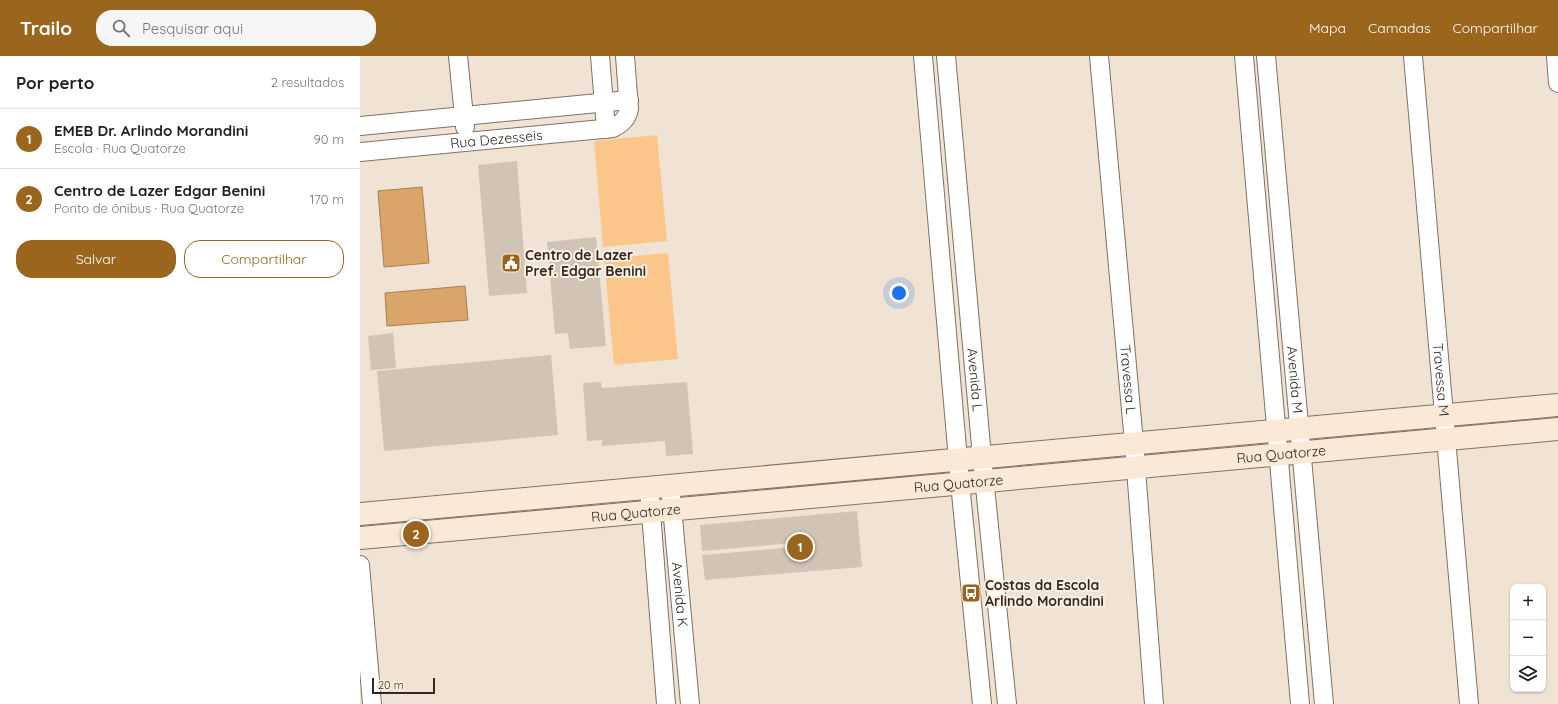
<!DOCTYPE html>
<html lang="pt">
<meta charset="utf-8">
<style>
body{margin:0;font-family:Quicksand,sans-serif;background:#f6f6f6;color:#202124}
.controls{position:absolute;right:12px;bottom:12px;display:grid;overflow:hidden;border-radius:8px;box-shadow:0 1px 3px #0004}
.controls button{width:36px;height:36px;display:grid;place-items:center;padding:0;border:0;border-bottom:1px solid #e0e0e0;background:#fff;color:#202124;font:20px sans-serif}
.scale{position:absolute;left:12px;bottom:10px;width:63px;box-sizing:border-box;padding-left:4px;border:2px solid #2f2924;border-top:0;font-size:11px;line-height:14px;white-space:nowrap;color:#2f2924;-webkit-text-stroke:3px #fff0e1;paint-order:stroke}
.you{position:absolute;left:539px;top:237px;width:14px;height:14px;margin:-10px;border:3px solid #fff;border-radius:50%;background:#1a73e8;box-shadow:0 0 0 6px #1a73e833}
.badge{display:grid;place-items:center;width:26px;height:26px;border-radius:50%;background:#9a651c;color:#fff;font-size:13px;font-weight:700}
.pin{position:absolute;translate:-50% -50%;border:2px solid #fff;box-shadow:0 1px 4px #0006}
.list{margin:0;padding:0;list-style:none}
h2{display:flex;justify-content:space-between;align-items:center;height:52px;margin:0;padding:0 16px;font-size:17px}
h2 small{font-size:13px;font-weight:400;color:#757577}
.list li{display:grid;grid-template-columns:26px 1fr auto;gap:12px;align-items:center;box-sizing:border-box;height:60px;padding:0 16px;border-top:1px solid #e0e0e0}
.list b{display:block;font-size:15px;white-space:nowrap}
.list p{margin:0;font-size:13px;white-space:nowrap;color:#757577}
.list em{font-size:13px;font-style:normal;color:#757577}
.actions{display:flex;gap:8px;padding:12px 16px}
.actions a{flex:1;padding:9px 0;border:1px solid #9a651c;border-radius:16px;text-align:center;font-size:14px;color:#9a651c}
.actions .main{background:#9a651c;color:#fff}
.icon{flex:none;width:22px;height:22px;fill:none;stroke:currentColor;stroke-width:2;stroke-linecap:round;stroke-linejoin:round}
.map{position:relative;flex:none;width:1198px;height:648px;overflow:hidden}
header{display:flex;align-items:center;gap:24px;box-sizing:border-box;height:56px;padding:0 20px;background:#9a651c;color:#fff}
header strong{font-size:19px}
nav{display:flex;gap:22px;margin-inline-start:auto;font-size:14px}
.search{width:280px;height:36px;background:#f6f6f6;display:flex;align-items:center;gap:10px;box-sizing:border-box;padding:0 14px;border-radius:16px;color:#757577;font-size:15px}
main{display:flex}
aside{flex:1;background:#fff}
.map>svg:first-child{display:block}
.green{fill:#fbc689}
.water{fill:#d9a569;stroke:#a68054}
.building{fill:#d2c4b5}
.lines{fill:none;stroke-linecap:round;stroke-linejoin:round}
.street-casing{stroke:#7f7265;stroke-width:20}
.secondary-casing{stroke:#7f7265;stroke-width:24}
.street{stroke:#fff;stroke-width:18}
.secondary{stroke:#fae9d6;stroke-width:22}
.labels{text-anchor:middle;stroke-width:4;stroke-linejoin:round;paint-order:stroke}
.street-label{font-size:14px;fill:#2f2924;stroke:#fff0e1}
.poi-label{font-size:14px;font-weight:bold;fill:#2f2924;stroke:#fff0e1;text-anchor:start}
</style>
<header>
<strong>Trailo</strong>
<div class="search"><svg class="icon" aria-label="search" viewBox="0 0 24 24"><circle cx="10" cy="10" r="6"/><path d="M15 15l6 6"/></svg>Pesquisar aqui</div>
<nav><a>Mapa</a><a>Camadas</a><a>Compartilhar</a></nav>
</header>
<main>
<aside>
<h2>Por perto<small>2 resultados</small></h2>
<ul class="list">
<li><span class="badge">1</span><div><b>EMEB Dr. Arlindo Morandini</b><p>Escola · Rua Quatorze</p></div><em>90 m</em></li>
<li><span class="badge">2</span><div><b>Centro de Lazer Edgar Benini</b><p>Ponto de ônibus · Rua Quatorze</p></div><em>170 m</em></li>
</ul>
<div class="actions"><a class="main">Salvar</a><a>Compartilhar</a></div>
</aside>
<div class="map">
<svg width="1198" height="648" viewBox="0 0 1198 648">
<rect width="100%" height="100%" fill="#f1e3d4"/>
<g class="green">
<path d="M297,79L307,185L243,191L234,85Z"/>
<path d="M308,197L318,303L254,309L244,203Z"/>
</g>
<g class="water">
<path d="M62,131L69,207L24,211L18,135Z"/>
<path d="M105,230L108,264L27,270L25,237Z"/>
</g>
<g class="building">
<path d="M157,105L167,237L129,240L118,109Z"/>
<path d="M236,181L246,290L210,293L208,277L195,278L187,186Z"/>
<path d="M33,277L36,312L11,314L8,280Z"/>
<path d="M191,299L198,379L24,395L17,315Z"/>
<path d="M241,326L242,332L327,326L333,398L306,400L305,385L242,390V384L227,385L223,327Z"/>
<path d="M497,455L502,511L345,524L342,499L447,490V486L342,495L340,469Z"/>
</g>
<g class="lines">
<defs>
<g id="street">
<path d="M98,0L105,71"/>
<path d="M240,0L246,73"/>
<path d="M563,0L600,427L622,648"/>
<path id="s1" d="M586,0L622,401L647,648"/>
<path id="s2" d="M739,0L774,387L794,648"/>
<path d="M884,0L940,648"/>
<path id="s3" d="M906,0L964,648"/>
<path id="s4" d="M1053,0L1109,648"/>
<path d="M1196,0L1198,27"/>
<path d="M0,70L269,44"/>
<path id="s5" d="M0,96L253,72C262,67 267,63 269,53L265,0"/>
<path id="s6" d="M310,429L330,648"/>
<path d="M289,431L306,648"/>
<path d="M0,509L12,648"/>
</g>
<g id="secondary">
<path d="M0,458L1198,349"/>
<path id="s7" d="M0,482L1198,373"/>
</g>
</defs>
<use href="#street" class="street-casing"/>
<use href="#secondary" class="secondary-casing"/>
<use href="#street" class="street"/>
<use href="#secondary" class="secondary"/>
</g>
<defs>
<symbol id="civic-square" viewBox="-11 -11 22 22"><rect x="-9" y="-9" width="18" height="18" rx="4" fill="#9a651c" stroke="#fff0e1"/><path d="M-.6-6.5H3V-4.5H.6V-3L4-1V1h2V6H-6V1h2V-1L-.6-3ZM-1.2 2.5V6h2.4V2.5Z" fill="#fff"/></symbol>
<symbol id="bus-square" viewBox="-11 -11 22 22"><rect x="-9" y="-9" width="18" height="18" rx="4" fill="#9a651c" stroke="#fff0e1"/><path d="M-5-6H5V4H4V6H2V4H-2V6H-4V4H-5ZM-3.5-4V0h7V-4ZM-3.5 1.2v1.5H-2V1.2ZM2 1.2v1.5H3.5V1.2Z" fill="#fff"/></symbol>
</defs>
<g fill-rule="evenodd">
<use href="#civic-square" x="140" y="196" width="22" height="22"/>
<use href="#bus-square" x="600" y="526" width="22" height="22"/>
</g>
<g class="labels">
<g class="street-label">
<text dy="5" stroke="none"><textPath href="#s5" startOffset="137">Rua Dezesseis</textPath></text>
<text dy="5" stroke="none"><textPath href="#s1" startOffset="325">Avenida L</textPath></text>
<text dy="5" stroke="none"><textPath href="#s2" startOffset="325">Travessa L</textPath></text>
<text dy="5" stroke="none"><textPath href="#s3" startOffset="325">Avenida M</textPath></text>
<text dy="5" stroke="none"><textPath href="#s4" startOffset="325">Travessa M</textPath></text>
<text dy="5" stroke="none"><textPath href="#s7" startOffset="925">Rua Quatorze</textPath></text>
<text dy="5" stroke="none"><textPath href="#s7" startOffset="601">Rua Quatorze</textPath></text>
<text dy="5" stroke="none"><textPath href="#s7" startOffset="277">Rua Quatorze</textPath></text>
<text dy="5" stroke="none"><textPath href="#s6" startOffset="110">Avenida K</textPath></text>
</g>
<g class="poi-label">
<text x="165" y="204">Centro de Lazer<tspan x="165" dy="16">Pref. Edgar Benini</tspan></text>
<text x="625" y="534">Costas da Escola<tspan x="625" dy="16">Arlindo Morandini</tspan></text>
</g>
</g>
</svg>
<div class="controls">
<button>+</button>
<button>−</button>
<button><svg class="icon" aria-label="layers" viewBox="0 0 24 24"><path d="M12 4l9 5-9 5-9-5zM3 14l9 5 9-5"/></svg></button>
</div>
<div class="scale">20 m</div>
<div class="you"></div>
<div class="pin badge" style="left:440px;top:491px">1</div>
<div class="pin badge" style="left:56px;top:478px">2</div>
</div>
</main>
